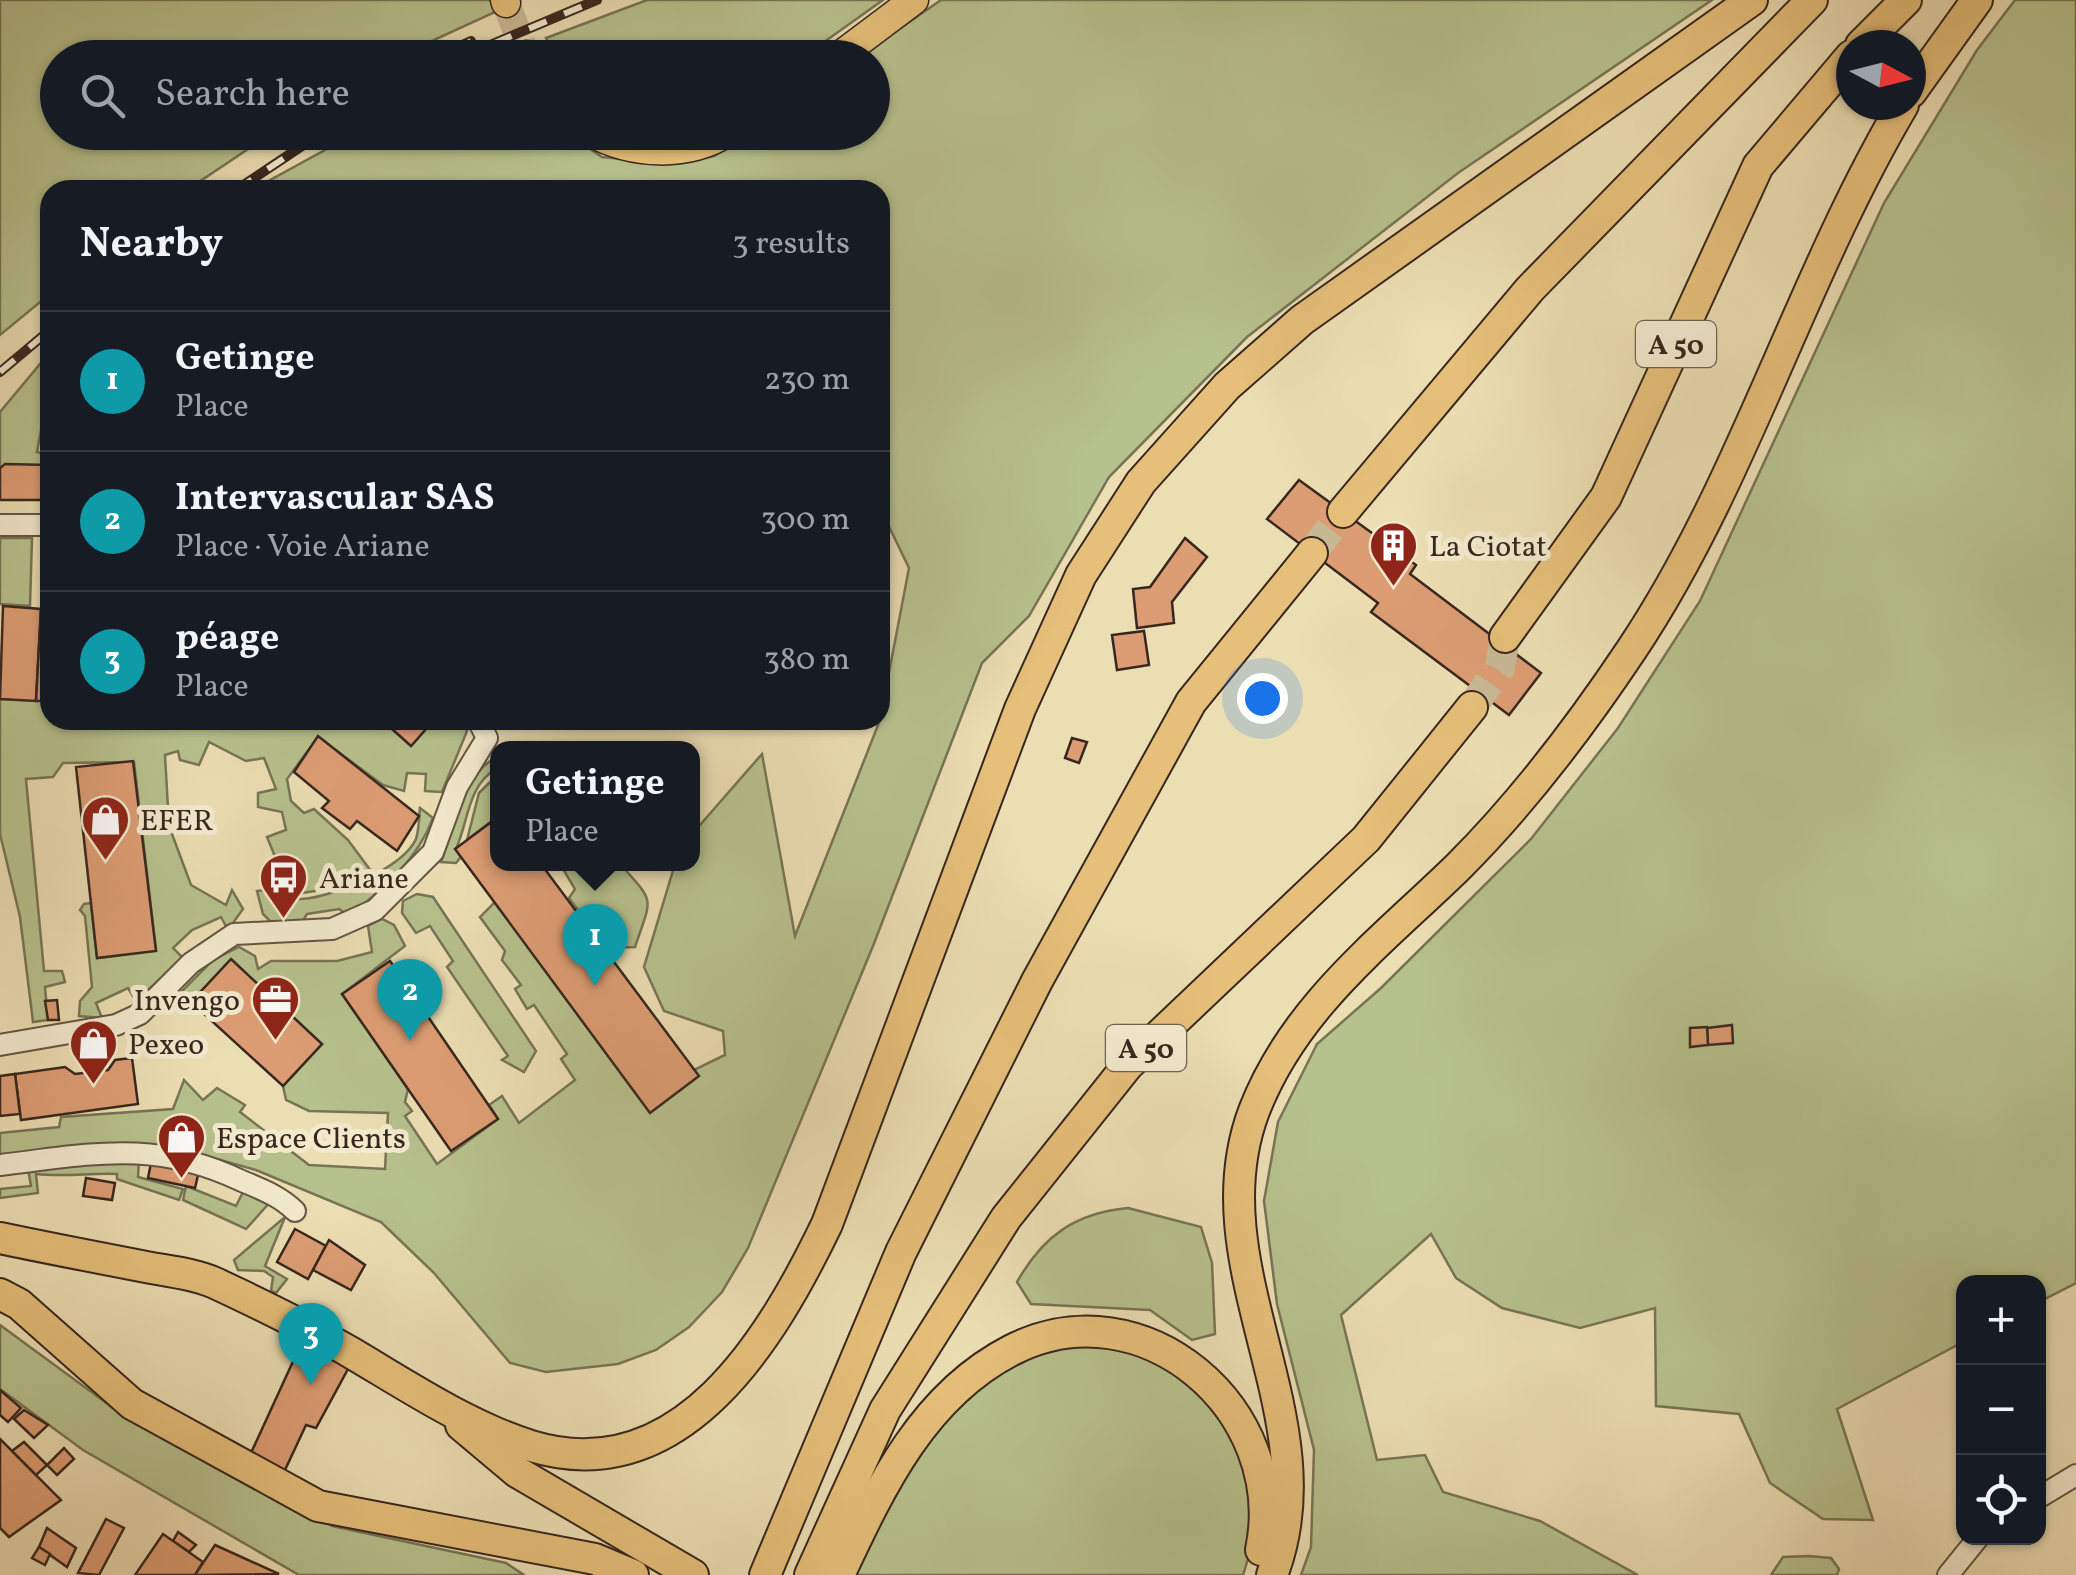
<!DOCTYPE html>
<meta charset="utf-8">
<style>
body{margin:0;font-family:Vollkorn,serif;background:#242831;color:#f1f3f6}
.controls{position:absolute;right:30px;bottom:30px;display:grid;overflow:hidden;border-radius:20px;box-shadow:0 2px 8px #0004}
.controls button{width:90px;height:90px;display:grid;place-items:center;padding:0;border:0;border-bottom:2px solid #363941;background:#171b24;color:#f1f3f6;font:50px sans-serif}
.compass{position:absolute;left:1836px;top:30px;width:90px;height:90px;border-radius:50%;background:#171b24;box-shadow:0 2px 8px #0004;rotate:97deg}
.you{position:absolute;left:1262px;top:698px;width:35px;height:35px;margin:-25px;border:8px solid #fff;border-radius:50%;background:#1a73e8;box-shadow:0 0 0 15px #1a73e833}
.badge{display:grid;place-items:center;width:65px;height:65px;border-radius:50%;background:#2563eb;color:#fff;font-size:32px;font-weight:700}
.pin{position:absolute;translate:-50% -82px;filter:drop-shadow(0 2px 5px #0008)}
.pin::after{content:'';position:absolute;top:52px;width:35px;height:30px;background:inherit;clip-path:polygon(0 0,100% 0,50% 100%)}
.popup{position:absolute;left:490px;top:741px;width:210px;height:130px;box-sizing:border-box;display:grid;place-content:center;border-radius:20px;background:#171b24;filter:drop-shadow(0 2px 8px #0005);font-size:32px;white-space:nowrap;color:#9ea1a6}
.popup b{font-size:38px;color:#f1f3f6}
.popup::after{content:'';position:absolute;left:50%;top:100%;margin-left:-20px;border:20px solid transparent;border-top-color:#171b24}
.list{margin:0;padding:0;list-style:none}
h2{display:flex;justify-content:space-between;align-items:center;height:130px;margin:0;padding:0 40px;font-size:42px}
h2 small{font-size:32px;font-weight:400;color:#9ea1a6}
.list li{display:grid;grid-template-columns:65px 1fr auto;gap:30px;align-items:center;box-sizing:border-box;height:140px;padding:0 40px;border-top:2px solid #363941}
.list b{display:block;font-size:38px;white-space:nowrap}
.list p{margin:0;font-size:32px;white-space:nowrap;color:#9ea1a6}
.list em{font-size:32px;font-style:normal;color:#9ea1a6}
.icon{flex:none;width:55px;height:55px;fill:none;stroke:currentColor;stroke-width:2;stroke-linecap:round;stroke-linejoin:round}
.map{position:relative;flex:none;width:2076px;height:1575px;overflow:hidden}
.search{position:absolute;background:#171b24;box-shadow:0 2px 8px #0004;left:40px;top:40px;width:850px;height:110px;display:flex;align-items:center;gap:25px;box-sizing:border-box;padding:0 35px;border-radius:55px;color:#9ea1a6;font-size:38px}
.panel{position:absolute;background:#171b24;box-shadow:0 2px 8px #0004;left:40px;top:180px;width:850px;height:550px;border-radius:30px}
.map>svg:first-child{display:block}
.green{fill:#b7c18d;stroke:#777456;stroke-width:2.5}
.building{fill:#dd9d74;stroke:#37271f;stroke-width:2.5}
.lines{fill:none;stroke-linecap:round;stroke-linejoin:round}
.major-tunnel{stroke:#c8b995;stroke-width:28;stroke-dasharray:28 14;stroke-linecap:butt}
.highway-tunnel{stroke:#c8b995;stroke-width:30;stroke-dasharray:30 15;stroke-linecap:butt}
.minor-casing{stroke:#645544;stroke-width:24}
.major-casing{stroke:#37271f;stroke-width:31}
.highway-casing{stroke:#37271f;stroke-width:34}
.minor{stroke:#f3eace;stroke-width:20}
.major{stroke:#e6bf7a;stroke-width:28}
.highway{stroke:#e6bf7a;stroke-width:30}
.rail-casing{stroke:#37271f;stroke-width:10}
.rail{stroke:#f3eace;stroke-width:6;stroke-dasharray:19;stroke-linecap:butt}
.labels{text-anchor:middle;stroke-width:10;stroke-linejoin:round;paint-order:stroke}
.shield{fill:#f3eace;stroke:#6f6254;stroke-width:2.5}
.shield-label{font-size:28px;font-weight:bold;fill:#37271f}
.poi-label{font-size:30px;fill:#37271f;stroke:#f3eace;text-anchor:start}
</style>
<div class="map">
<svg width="2076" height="1575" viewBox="0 0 2076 1575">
<rect width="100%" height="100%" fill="#ecdeb3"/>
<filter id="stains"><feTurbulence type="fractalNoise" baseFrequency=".002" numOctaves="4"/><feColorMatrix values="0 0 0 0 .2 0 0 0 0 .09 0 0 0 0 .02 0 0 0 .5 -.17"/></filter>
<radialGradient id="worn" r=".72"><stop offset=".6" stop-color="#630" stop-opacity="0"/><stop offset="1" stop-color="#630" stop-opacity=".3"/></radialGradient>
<g class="green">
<path d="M0,0H521L397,57L58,58V132L272,133L187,190H50V294L0,335Z"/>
<path d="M647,0H883L803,57H556L546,38Z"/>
<path d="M941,0H1712L1458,173L1247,337L1109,477L1029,616L982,663L873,946L748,1248L722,1292L689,1327L656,1350L618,1364L546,1372L510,1363L434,1273L381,1222L256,1170L192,1152L128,1145L0,1158V1133L59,1127L61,1117L173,1109L184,1080L203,1100L217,1088L245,1105L240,1112L309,1165L385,1169L388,1113L309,1111L286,1100L283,1086L322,1044L231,960L191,1002L182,991L213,960L239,947L255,956L258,969L271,961H337L372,952L368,926L382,919L394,925L405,946L342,994L408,1089L405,1102L412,1111L405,1116L437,1164L498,1119L489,1105L502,1096L519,1123L575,1080L561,1059L567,1054L534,1005L527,1009L515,989L521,985L502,960L505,951L480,917L495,902L694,1070L725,1055L723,1031L664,1011L644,967L675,864H692L693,833L762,754L795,936L880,720L909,568L880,508V190H252L356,133H566L602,157L669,164L714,156L752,133L872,132V58L859,57Z"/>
<path d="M2015,0H2076V1283L2039,1302L2038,1282H1964L1963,1342L1837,1409L1873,1520L1823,1519L1770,1483L1739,1414L1656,1406L1655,1308L1580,1328L1502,1308L1456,1278L1431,1234L1341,1315L1377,1460L1425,1455L1443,1492L1540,1521L1638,1575H1301L1311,1547L1314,1450L1277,1304L1264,1201L1278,1122L1317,1044L1381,988L1531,839L1618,728L1700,601L1884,203L1977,50Z"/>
<path d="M50,352V408L44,414L37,452L50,455V465L0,469V412Z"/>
<path d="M0,538H32L30,606L0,604Z"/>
<path d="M0,699L50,701V720H382L411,746L434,720H460L467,731L442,792L425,791L426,774L407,773L404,791L383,785L318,737L287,779L291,801L304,813L314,809L348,840L371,871L327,889L325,880L319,882L322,890L295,894L264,880V874L278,864L267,837L286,830L282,812L258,807V793L276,789L264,758L246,761L209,742L199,765L180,760L178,751L165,755L169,826L191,885L226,905L232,890L243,909L228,930L221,917L192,930L173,948L183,958L136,1001L128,988L96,1003L102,1018L79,1016L80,1001L92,987L85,916L80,910L84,904L91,903L97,958L156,950L134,762L63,763L53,777L26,779L44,971H62L65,982L45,987L48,1020L33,1022L20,917L0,834Z"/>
<path d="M497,757V768C467,786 469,820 456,849L461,857L456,863L441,862C455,828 463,773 497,757Z"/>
<path d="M496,776L497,817L467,840L479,793Z"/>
<path d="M420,808L433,818C417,861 384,888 349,916L339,909L307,914L302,922L270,921L263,914L257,891C275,888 284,899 301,899C331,898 403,868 416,839C419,830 419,817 420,808Z"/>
<path d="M560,864H620C656,904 652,896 635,947L607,948L569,898L575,889Z"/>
<path d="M417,894L433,897L536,1051L524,1072L502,1060L508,1056L447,967L453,961L430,926L416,933L402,913L403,901Z"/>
<path d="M139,1159L138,1177L183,1189L179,1200L117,1179V1174C89,1173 64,1177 36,1174L38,1193L0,1198V1189L31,1186L28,1169Z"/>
<path d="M186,1186L236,1206L244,1190L271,1201L246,1229L183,1200Z"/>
<path d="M1128,1208L1201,1227L1212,1263L1215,1334L1192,1340L1150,1310L1031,1304L1017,1282C1043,1236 1075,1213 1128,1208Z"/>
<path d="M285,1217L265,1266L287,1279L276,1293L271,1291L273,1277L264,1271L238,1270L234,1260Z"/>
<path d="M0,1325L120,1413L332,1526L506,1563L524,1575H299L83,1450L0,1389Z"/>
<path d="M1087,1342L1125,1348L1200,1388L1250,1449L1251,1549L1243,1575H855L897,1489L940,1419L969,1399L984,1380L1016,1360Z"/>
<path d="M1809,1556L1831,1558L1839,1569L1837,1575H1771L1783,1557Z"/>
</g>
<g class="building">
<path d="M5,464L50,465V500H0V468Z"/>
<path d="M1299,480L1416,565L1410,574L1541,673L1509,715L1371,612L1378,603L1267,519Z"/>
<path d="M1185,538L1207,557L1172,602L1174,623L1137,628L1133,589L1150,587Z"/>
<path d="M3,606L41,609L36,701L0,699Z"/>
<path d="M41,609H50V701H36Z"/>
<path d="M1144,631L1149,665L1117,670L1112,635Z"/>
<path d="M382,720H434L411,746Z"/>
<path d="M318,736L419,816L397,851L357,821L350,829L322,808L329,801L294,772Z"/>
<path d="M1072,738L1087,742L1079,763L1065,758Z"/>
<path d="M133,761L156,951L97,958L76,767Z"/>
<path d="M498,817V864H541L699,1076L650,1113L455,849Z"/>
<path d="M231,959L322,1044L283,1086L191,1002Z"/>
<path d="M390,961L498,1119L451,1151L342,994Z"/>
<path d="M57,1000L59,1020H48L45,1001Z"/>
<path d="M1732,1025L1733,1043L1708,1045L1707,1028Z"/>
<path d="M1707,1027L1708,1045L1690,1047V1028Z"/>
<path d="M132,1058L138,1104L21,1120L15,1074L65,1067L75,1074L108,1070L115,1060Z"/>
<path d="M15,1074L20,1114L0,1116V1076Z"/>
<path d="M151,1163L199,1171L195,1188L148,1178Z"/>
<path d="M86,1178L115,1183L112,1200L83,1196Z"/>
<path d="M295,1229L326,1246L308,1279L277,1262Z"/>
<path d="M329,1240L365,1265L351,1290L313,1270Z"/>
<path d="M312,1320L361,1345L316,1428L306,1425L278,1485L245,1466Z"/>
<path d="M0,1390L21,1408L8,1422L0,1415Z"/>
<path d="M24,1410L48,1425L34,1438L14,1419Z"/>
<path d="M0,1439L61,1500L9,1537L0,1528Z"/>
<path d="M24,1442L47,1465L36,1475L12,1451Z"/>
<path d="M64,1448L74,1459L57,1475L47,1465Z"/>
<path d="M106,1519L124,1528L99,1575L78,1573Z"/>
<path d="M47,1528L76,1548L67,1567L39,1547Z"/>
<path d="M178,1532L196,1545L189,1552L173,1541Z"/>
<path d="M163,1534L203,1562L195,1575H135Z"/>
<path d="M215,1545L279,1574L195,1575Z"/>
<path d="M39,1547L50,1554L45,1565L32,1558Z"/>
</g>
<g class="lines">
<path class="major-tunnel" d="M506,3L526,55"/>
<g class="highway-tunnel">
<path d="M1312,553L1343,512"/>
<path d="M1472,707L1500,667L1505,637"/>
</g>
<defs>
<g id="minor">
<path d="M0,525H50"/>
<path d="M0,1045L116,1025L140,1014L191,963L234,934L332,929L375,910L433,852L457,787L487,738L478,720"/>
<path d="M0,1165C93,1154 154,1139 242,1181C261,1189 280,1196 295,1211"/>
<path d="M2038,1498L2076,1475"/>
<path d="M1948,1575L1978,1538"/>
</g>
<g id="major">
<path d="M505,0L506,3"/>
<path d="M526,55L528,58"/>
<path d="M837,58L914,0"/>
<path d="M590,132C632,155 687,158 728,132"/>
</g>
<g id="highway">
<path d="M1861,45L1906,0"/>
<path d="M1911,92L1977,0"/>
<path d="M1343,512L1530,289L1812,0"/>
<path d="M1505,637L1606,497L1758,166L1851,56"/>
<path d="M0,1238C47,1248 94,1257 141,1266C165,1271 193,1273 215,1283C260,1304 306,1326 350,1352C406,1385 467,1426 531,1446C681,1492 772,1338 827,1224L1020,709L1081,575L1141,482L1227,386L1302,320L1752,0"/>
<path d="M0,1294L19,1304L132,1404L318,1506L595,1559L633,1575"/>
<path d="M461,1425L517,1472L693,1575"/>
<path d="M765,1575L901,1252L1037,981L1191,702L1312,553"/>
<path d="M810,1575L885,1410L1006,1218L1128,1065L1366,839L1472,707"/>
<path d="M839,1575C880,1488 922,1396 1012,1350C1143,1283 1290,1410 1261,1550"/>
<path d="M1272,1575C1333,1420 1195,1267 1254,1111C1294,1007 1381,942 1458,867C1524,801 1580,727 1632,649C1744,481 1800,279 1903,105"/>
</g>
</defs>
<use href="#minor" class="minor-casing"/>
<use href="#major" class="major-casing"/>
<use href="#highway" class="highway-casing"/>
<use href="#minor" class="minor"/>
<use href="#major" class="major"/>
<use href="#highway" class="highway"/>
<defs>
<g id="rail">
<path d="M434,58L471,41"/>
<path d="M459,58L597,0"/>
<path d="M236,190L323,132"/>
<path d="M0,372L50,330"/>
</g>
</defs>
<use href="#rail" class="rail-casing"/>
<use href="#rail" class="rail"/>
</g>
<defs>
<symbol id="building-pin" viewBox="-11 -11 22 30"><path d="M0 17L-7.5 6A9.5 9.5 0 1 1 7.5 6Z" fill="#8f2418" stroke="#f3eace"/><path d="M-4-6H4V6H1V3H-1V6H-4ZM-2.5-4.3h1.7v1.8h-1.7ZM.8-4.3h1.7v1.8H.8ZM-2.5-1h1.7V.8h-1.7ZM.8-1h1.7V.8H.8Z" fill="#fff"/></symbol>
<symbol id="shop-pin" viewBox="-11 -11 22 30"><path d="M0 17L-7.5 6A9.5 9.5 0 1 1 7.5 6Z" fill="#8f2418" stroke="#f3eace"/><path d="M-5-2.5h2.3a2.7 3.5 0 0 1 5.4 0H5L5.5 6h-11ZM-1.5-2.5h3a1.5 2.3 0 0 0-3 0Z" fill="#fff"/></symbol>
<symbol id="bus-pin" viewBox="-11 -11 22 30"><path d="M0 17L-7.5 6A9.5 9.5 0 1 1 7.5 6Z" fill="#8f2418" stroke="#f3eace"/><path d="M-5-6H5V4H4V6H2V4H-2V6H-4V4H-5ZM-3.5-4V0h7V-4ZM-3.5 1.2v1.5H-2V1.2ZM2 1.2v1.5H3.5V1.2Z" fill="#fff"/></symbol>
<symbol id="office-pin" viewBox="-11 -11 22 30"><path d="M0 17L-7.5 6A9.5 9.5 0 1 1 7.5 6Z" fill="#8f2418" stroke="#f3eace"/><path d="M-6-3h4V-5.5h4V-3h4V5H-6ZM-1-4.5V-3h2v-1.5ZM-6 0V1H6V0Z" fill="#fff"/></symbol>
</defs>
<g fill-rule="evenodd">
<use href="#building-pin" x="1366" y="518" width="55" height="75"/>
<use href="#shop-pin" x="78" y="792" width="55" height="75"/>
<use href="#bus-pin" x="256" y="850" width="55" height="75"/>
<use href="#office-pin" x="248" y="972" width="55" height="75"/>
<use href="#shop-pin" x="66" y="1016" width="55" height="75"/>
<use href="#shop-pin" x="154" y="1110" width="55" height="75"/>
</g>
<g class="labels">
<g class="shield">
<rect x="1636" y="321" width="80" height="46" rx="8"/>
<rect x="1106" y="1025" width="80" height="46" rx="8"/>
</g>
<g class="shield-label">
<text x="1676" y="354">A 50</text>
<text x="1146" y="1058">A 50</text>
</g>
<g class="poi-label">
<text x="1429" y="556">La Ciotat</text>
<text x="140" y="830">EFER</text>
<text x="319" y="888">Ariane</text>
<text x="240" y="1010" text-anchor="end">Invengo</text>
<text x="128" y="1054">Pexeo</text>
<text x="216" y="1148">Espace Clients</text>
</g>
</g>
<rect width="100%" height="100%" filter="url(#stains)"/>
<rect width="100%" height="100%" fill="url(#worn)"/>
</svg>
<div class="controls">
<button>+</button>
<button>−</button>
<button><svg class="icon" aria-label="locate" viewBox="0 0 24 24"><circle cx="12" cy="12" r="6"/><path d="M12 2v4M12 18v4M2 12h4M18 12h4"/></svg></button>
</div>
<svg class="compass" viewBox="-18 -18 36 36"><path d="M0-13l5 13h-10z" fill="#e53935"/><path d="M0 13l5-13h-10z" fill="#9ea1a6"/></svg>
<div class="you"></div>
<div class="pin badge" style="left:595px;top:986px;background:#0f9aa8">1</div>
<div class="popup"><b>Getinge</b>Place</div>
<div class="pin badge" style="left:410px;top:1041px;background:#0f9aa8">2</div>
<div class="pin badge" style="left:311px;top:1385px;background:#0f9aa8">3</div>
<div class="search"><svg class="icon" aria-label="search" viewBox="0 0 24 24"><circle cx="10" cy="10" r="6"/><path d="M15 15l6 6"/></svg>Search here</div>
<section class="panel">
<h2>Nearby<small>3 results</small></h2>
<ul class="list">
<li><span class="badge" style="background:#0f9aa8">1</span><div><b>Getinge</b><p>Place</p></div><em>230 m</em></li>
<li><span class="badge" style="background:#0f9aa8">2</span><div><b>Intervascular SAS</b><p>Place · Voie Ariane</p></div><em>300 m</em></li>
<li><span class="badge" style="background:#0f9aa8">3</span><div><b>péage</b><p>Place</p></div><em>380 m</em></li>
</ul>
</section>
</div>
